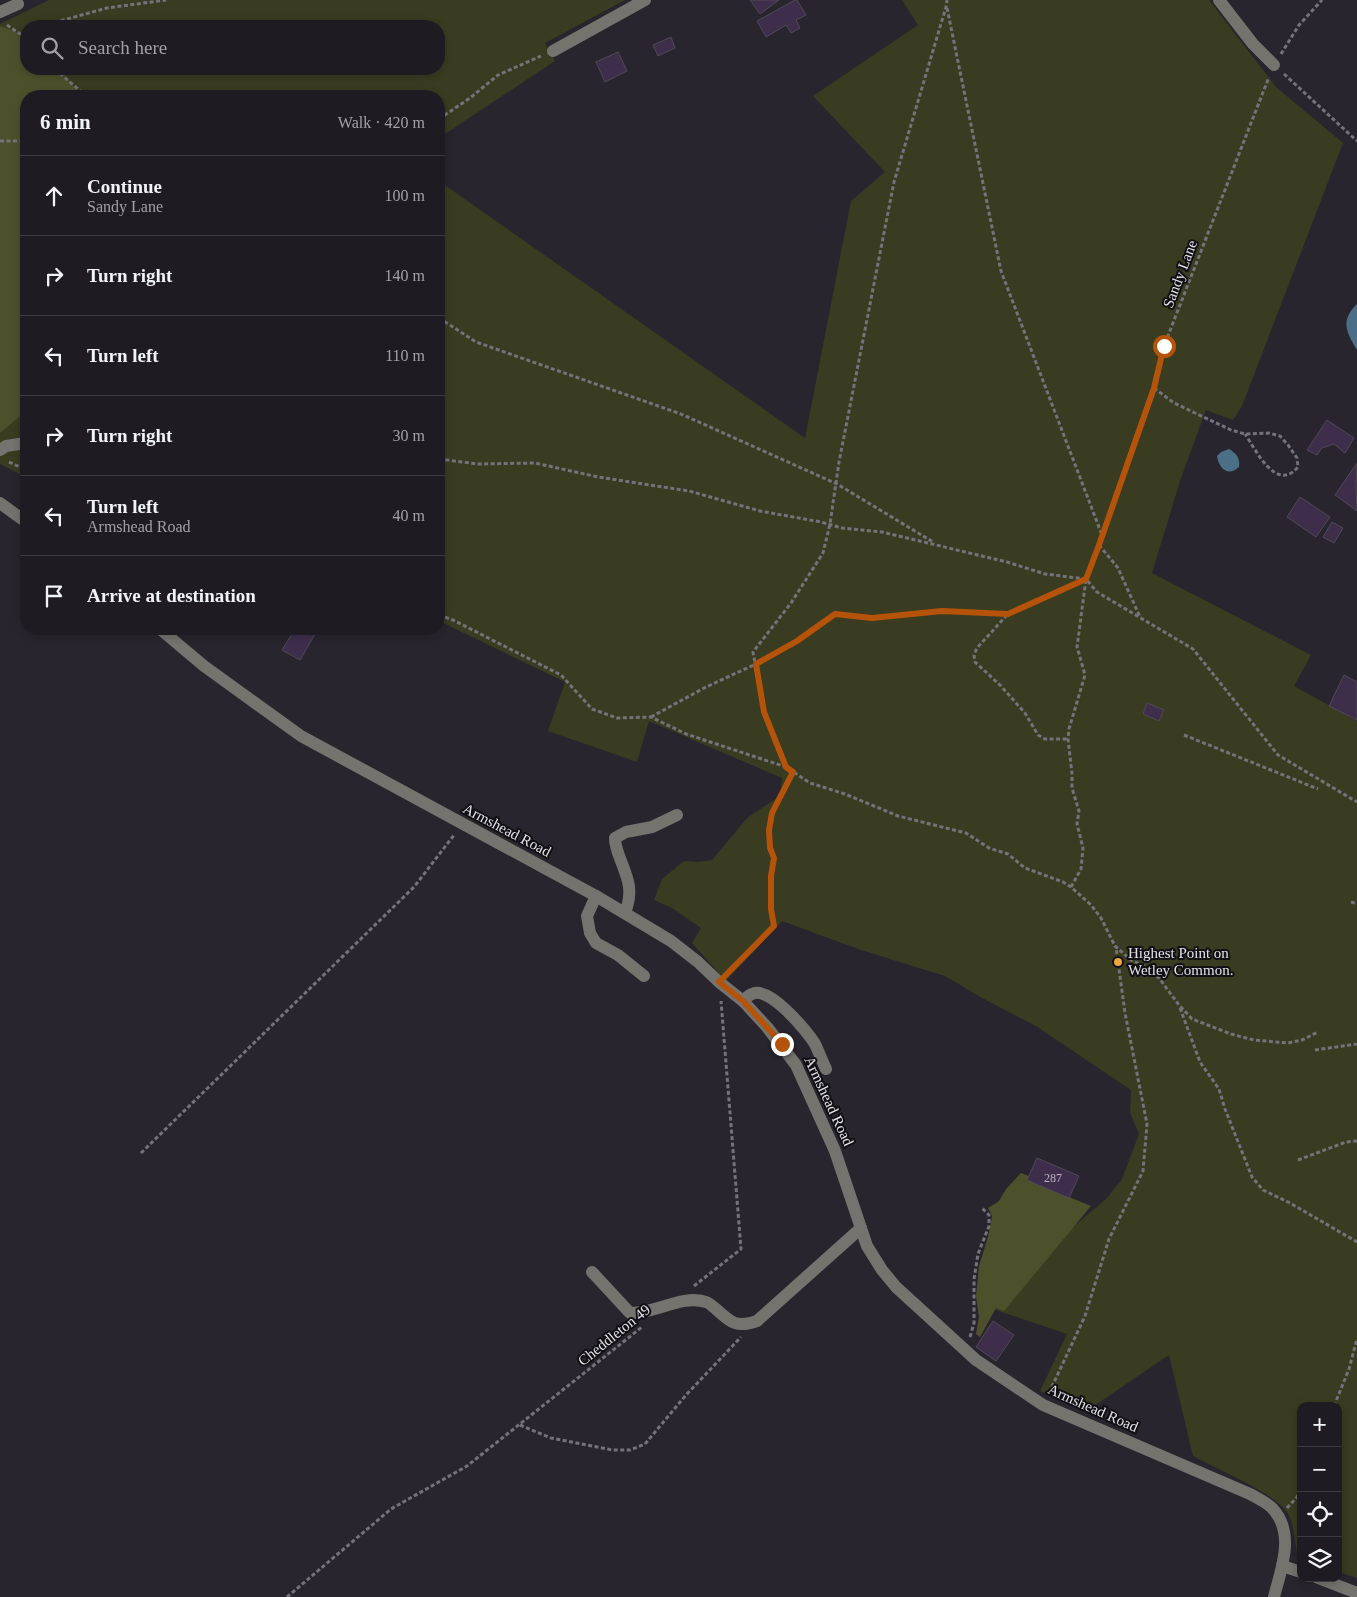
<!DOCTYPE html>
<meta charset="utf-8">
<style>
body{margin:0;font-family:Georgia,serif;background:#2b292f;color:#f1f3f6}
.controls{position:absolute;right:15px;bottom:15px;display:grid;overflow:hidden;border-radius:10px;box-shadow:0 2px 8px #0003}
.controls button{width:45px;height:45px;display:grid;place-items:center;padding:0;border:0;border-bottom:1px solid #3c3a40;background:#1e1c22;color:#f1f3f6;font:25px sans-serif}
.stop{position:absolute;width:15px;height:15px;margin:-11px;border:4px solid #b45309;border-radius:50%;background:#fff}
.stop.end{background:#b45309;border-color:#fff;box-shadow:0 1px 5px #0008}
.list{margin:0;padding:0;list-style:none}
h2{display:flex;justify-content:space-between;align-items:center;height:65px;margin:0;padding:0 20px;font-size:21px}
h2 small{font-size:16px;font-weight:400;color:#a1a1a5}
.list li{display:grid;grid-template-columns:32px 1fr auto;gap:15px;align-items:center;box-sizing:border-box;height:80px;padding:0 20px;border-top:1px solid #3c3a40}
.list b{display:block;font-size:19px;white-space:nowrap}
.list p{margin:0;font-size:16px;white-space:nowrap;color:#a1a1a5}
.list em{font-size:16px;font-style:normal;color:#a1a1a5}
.icon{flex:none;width:28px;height:28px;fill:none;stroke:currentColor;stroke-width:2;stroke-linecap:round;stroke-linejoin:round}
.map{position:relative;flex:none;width:1357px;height:1597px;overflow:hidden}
.search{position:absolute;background:#1e1c22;box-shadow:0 2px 8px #0003;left:20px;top:20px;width:425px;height:55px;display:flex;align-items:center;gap:12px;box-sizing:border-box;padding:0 18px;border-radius:20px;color:#a1a1a5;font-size:19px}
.panel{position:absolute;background:#1e1c22;box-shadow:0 2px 8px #0003;left:20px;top:90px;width:425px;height:545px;border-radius:20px}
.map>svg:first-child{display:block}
.green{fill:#393c20;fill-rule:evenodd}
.forest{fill:#4d512b}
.water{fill:#4b6f87}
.building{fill:#3e2e4c;stroke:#4f4a54}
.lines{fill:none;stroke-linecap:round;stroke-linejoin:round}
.path{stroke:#74727a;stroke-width:3;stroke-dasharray:4 2.5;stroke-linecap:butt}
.minor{stroke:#75736e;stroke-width:12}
.route{stroke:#b45309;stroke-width:6}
.poi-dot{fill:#f0a63e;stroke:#100f13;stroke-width:2}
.labels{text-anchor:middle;stroke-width:4;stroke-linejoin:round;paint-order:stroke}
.number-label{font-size:12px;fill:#bab5c1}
.street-label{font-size:15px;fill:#e3e2e8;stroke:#100f13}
.poi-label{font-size:15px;fill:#e3e2e8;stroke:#100f13;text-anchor:start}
</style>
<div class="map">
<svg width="1357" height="1597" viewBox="0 0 1357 1597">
<rect width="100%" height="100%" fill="#28252e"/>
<g class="green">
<path d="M49,0H625L545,43L555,61L439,138V96H26V477L0,464V24ZM26,26H439V69H26Z"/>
<path d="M902,0H1209L1276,87L1343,143L1242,406L1233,420L1206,410L1181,478L1152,573L1311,655L1294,686L1357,721V1578L1338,1572V1406H1301V1558L1298,1557C1294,1543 1295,1525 1287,1512C1274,1493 1215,1468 1193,1456L1169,1355L1085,1412L1040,1391L1067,1334L981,1305L1106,1199L1122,1179L1139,1134L1130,1113L1131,1090L1036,1026L982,998L945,976L861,950L782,921L726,981L692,943L701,928L672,908L654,900L662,879L684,861L699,862L712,860L748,817L780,796L782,778L649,721L637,762L548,731L565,682L439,621V181L805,438L851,201L885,172L813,96L918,25Z"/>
</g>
<g class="forest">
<path d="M0,26L16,32L26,42V69H57L66,76L81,96H26V411L0,433Z"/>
<path d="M1021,1173L1029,1176L1028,1180L1091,1206L1004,1311L996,1308L980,1337L976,1334L979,1317L976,1296L979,1266L988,1237L992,1216L988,1208L999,1201L1006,1189Z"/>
</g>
<g class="water">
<path d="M1357,304V350C1346,332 1340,320 1357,304Z"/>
<path d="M1229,449C1237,454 1240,458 1239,467C1228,477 1219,469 1217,456L1221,452Z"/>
</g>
<g class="building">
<path d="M750,0H779L760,14Z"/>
<path d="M795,0H797L806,15L796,20L800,28L791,33L786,25L766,37L757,21Z"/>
<path d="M671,37L675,48L658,56L653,45Z"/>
<path d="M618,52L627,71L605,82L596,62Z"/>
<path d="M1327,420L1354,438L1345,453L1334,444L1322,448L1317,455L1307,450Z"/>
<path d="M1357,463L1356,486L1357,511L1335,495Z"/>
<path d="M1300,497L1330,517L1316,537L1287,517Z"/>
<path d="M1332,522L1343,528L1334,543L1323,537Z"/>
<path d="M295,629H318L300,660L282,650Z"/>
<path d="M1344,675L1357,682V720L1329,706Z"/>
<path d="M1147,703L1164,710L1159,721L1143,714Z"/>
<path d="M1037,1158L1079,1176L1069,1198L1027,1180Z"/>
<path d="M993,1321L1014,1335L996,1361L976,1347Z"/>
</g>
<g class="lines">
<g class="path">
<path d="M947,8L1001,271L1102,535"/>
<path d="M7,25L26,38"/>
<path d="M42,26L107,8L166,0"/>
<path d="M1281,54L1299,25L1322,0"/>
<path d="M55,69L86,96"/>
<path d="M1284,74L1357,141"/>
<path d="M439,119L470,98L498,75L541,56"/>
<path d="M0,141H26"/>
<path d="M439,318L476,342L681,414L837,484L933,542"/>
<path d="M1154,388L1174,403L1231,430L1245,434L1269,433L1280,436L1288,445L1297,458L1298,467C1276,493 1256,450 1245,434"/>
<path d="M439,459L478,464L535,463L598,477L689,491L760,511L821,522L842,528L882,532L1007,562L1045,574L1086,579L1097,592L1193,649L1278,755L1357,802"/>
<path d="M9,462L26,470"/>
<path d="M1099,545L1118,568L1140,617"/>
<path d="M439,615L453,620L561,675L592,709L617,718L651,717L686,734L786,767L810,783L845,794L898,816L966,833L989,848L1008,854L1025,868L1063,882L1071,887L1091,905L1101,918L1115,946L1131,960L1148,968L1159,978L1179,1005L1192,1019L1231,1034L1254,1040L1288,1043L1302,1040L1318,1032"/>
<path d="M1007,615L977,648L974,655L975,662L1000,685L1025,713L1038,735L1045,739H1068"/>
<path d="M651,717L706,687L756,664L797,641L835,614L872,618L942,611L1007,614L1085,579"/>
<path d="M1184,735L1318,789"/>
<path d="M786,767L764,712L753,652L791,603L823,553L830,524L839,462L894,182L946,7L947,0"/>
<path d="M1071,887L1081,869L1083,848L1077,824L1079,811L1072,788V774L1068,739L1069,729L1085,675L1077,647L1086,579L1099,545L1154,388L1164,346L1269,77"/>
<path d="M1351,902L1357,904"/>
<path d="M728,973L774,926L771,909V876L774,858L770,848L769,830L772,813L793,772"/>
<path d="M1180,1008L1200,1062L1219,1089L1225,1109L1252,1177L1263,1190L1290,1203L1357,1242"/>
<path d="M1315,1050L1357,1044"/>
<path d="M141,1153L414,887L454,835"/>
<path d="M1298,1160L1346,1142L1357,1141"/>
<path d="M694,1286L741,1249L721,1001"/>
<path d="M970,1337L974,1323V1279L978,1254L989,1226V1215L982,1208"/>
<path d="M1049,1393L1085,1316L1109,1239L1143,1171L1147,1124L1125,1013L1116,947"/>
<path d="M1334,1406L1349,1369L1357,1339"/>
<path d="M520,1425L551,1438L612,1450H630L645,1444L686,1395L741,1337"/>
<path d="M1287,1508L1297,1497L1301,1488"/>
<path d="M287,1597L391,1509L467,1466L642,1327"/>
</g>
<g class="minor">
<path d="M1219,0L1253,44L1274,65"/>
<path d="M0,12L18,4"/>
<path d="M553,51L645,0"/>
<path d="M0,450L6,446L26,443"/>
<path d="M0,503L26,522"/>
<path d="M160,629L204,666L301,736L596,896L671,941L698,962L719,982L743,1001L767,1027L796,1065L835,1151L867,1246L882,1270L896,1287L976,1360L1043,1405L1250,1494C1257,1498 1266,1502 1272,1508C1296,1533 1281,1569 1274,1597"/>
<path d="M596,896L587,916L590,933L596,943L618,955L644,976"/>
<path d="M625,913C633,892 629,881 621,861C618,853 615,846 615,838L626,832L652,827L677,815"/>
<path d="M743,1001C745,999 749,995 752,994C769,985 807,1031 815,1044C819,1052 822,1061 826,1069"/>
<path d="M592,1272L630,1313C656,1314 681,1294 706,1302C710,1303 713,1307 716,1309C731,1323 737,1328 757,1321L861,1228"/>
<path d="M1282,1566L1301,1572"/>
<path d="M1318,1578L1357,1593"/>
</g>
</g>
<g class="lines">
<path class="route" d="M782,1044L743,1001L719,982L774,926L771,909V876L774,858L770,848L769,830L772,813L793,772L786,767L764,712L756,664L797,641L835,614L872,618L942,611L1008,614L1086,579L1099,545L1154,388L1164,346"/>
</g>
<circle class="poi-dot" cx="1118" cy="962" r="5"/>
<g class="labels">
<g class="number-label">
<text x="1053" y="1182">287</text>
</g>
<g class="street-label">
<text transform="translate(1180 274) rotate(-69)" y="5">Sandy Lane</text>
<text transform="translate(507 830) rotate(28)" y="5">Armshead Road</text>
<text transform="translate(829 1101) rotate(65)" y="5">Armshead Road</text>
<text transform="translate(614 1335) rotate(-39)" y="5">Cheddleton 49</text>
<text transform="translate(1093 1408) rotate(24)" y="5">Armshead Road</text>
</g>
<g class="poi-label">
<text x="1128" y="958">Highest Point on<tspan x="1128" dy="17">Wetley Common.</tspan></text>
</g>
</g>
</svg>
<div class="controls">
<button>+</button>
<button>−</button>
<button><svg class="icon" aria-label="locate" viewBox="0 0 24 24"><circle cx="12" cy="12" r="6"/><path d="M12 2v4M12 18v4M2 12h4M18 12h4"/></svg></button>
<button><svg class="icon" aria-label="layers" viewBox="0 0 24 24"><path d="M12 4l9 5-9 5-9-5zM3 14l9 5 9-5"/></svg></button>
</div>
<div class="stop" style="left:1164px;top:346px"></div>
<div class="stop end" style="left:782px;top:1044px"></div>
<div class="search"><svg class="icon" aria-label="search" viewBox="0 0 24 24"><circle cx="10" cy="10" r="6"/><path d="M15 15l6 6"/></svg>Search here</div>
<section class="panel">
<h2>6 min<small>Walk · 420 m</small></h2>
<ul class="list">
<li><svg class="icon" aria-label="ahead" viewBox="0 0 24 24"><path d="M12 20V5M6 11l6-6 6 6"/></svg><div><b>Continue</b><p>Sandy Lane</p></div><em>100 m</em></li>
<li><svg class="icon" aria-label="right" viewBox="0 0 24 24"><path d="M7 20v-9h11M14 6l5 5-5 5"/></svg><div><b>Turn right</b></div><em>140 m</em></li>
<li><svg class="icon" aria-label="left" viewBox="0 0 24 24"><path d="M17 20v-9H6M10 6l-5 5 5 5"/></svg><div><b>Turn left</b></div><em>110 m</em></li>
<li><svg class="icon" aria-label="right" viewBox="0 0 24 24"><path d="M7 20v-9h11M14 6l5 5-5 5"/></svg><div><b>Turn right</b></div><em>30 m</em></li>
<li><svg class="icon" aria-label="left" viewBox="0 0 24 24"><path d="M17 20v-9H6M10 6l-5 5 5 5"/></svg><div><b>Turn left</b><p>Armshead Road</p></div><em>40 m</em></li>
<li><svg class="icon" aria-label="arrive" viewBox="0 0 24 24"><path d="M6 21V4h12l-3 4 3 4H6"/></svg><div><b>Arrive at destination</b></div></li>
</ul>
</section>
</div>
